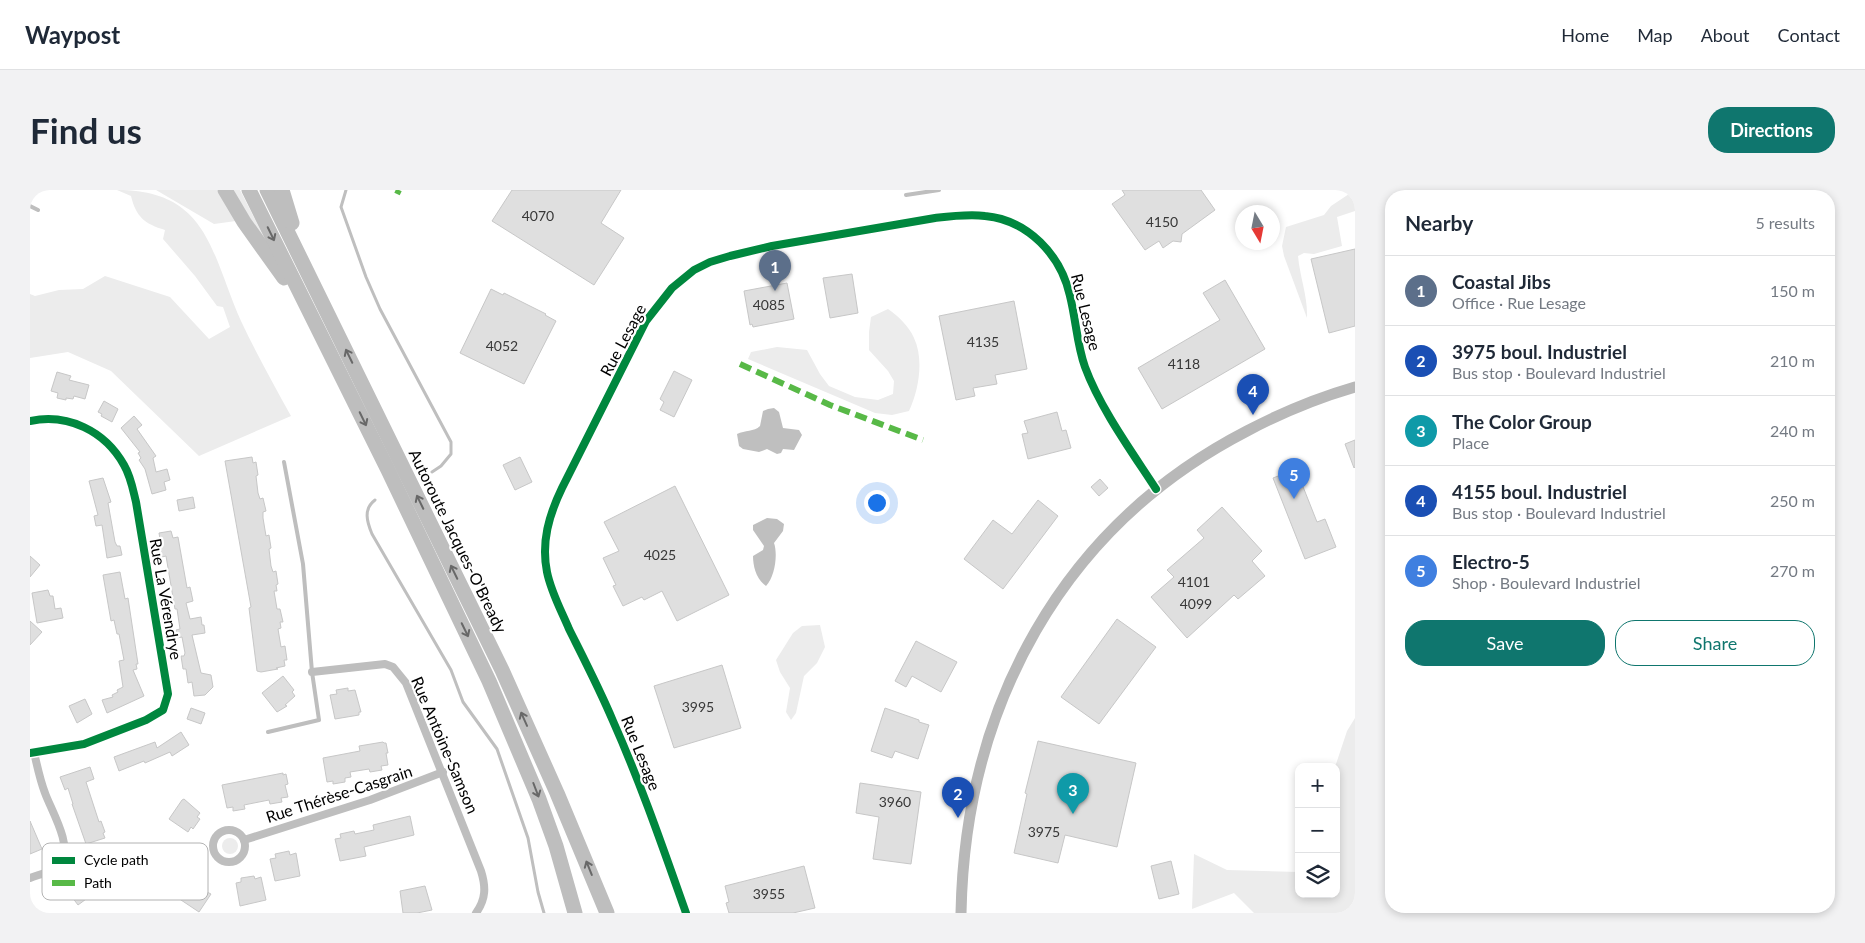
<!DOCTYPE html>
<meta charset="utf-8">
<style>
body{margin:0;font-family:Lato,sans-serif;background:#f2f2f3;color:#1f2937}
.controls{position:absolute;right:15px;bottom:15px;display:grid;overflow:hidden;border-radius:10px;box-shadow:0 2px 8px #0003}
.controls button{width:45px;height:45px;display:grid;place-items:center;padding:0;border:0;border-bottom:1px solid #e0e1e3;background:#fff;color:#1f2937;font:25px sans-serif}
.compass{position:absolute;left:1205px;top:15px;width:45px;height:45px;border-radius:50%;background:#fff;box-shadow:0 2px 8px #0003;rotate:170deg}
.you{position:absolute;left:846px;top:312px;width:18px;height:18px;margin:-12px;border:4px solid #fff;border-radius:50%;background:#1a73e8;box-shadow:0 0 0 8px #1a73e833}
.badge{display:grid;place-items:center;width:32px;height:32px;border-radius:50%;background:#0f766e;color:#fff;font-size:16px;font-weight:700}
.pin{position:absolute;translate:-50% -41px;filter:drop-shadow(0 1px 2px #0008)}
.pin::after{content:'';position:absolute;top:26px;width:18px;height:15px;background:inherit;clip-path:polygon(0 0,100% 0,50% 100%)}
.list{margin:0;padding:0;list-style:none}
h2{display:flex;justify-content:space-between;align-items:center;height:65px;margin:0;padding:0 20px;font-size:21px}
h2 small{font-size:16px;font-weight:400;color:#747a83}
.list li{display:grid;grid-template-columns:32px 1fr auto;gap:15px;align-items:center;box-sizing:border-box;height:70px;padding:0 20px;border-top:1px solid #e0e1e3}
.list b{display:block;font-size:19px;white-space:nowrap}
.list p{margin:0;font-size:16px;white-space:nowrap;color:#747a83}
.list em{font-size:16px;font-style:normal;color:#747a83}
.actions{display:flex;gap:10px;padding:15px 20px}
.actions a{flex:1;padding:11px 0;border:1px solid #0f766e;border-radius:20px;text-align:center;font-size:18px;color:#0f766e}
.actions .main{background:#0f766e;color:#fff}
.icon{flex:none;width:28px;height:28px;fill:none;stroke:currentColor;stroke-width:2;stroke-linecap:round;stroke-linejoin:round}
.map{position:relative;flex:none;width:1325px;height:723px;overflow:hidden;border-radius:20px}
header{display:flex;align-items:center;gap:30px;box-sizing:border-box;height:70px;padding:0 25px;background:#fff;border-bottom:1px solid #e0e1e3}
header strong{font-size:24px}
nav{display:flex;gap:28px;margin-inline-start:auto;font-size:18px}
.intro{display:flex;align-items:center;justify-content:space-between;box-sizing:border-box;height:120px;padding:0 30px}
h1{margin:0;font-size:35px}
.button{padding:12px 22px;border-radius:20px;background:#0f766e;color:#fff;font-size:18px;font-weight:700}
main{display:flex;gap:30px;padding:0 30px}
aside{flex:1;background:#fff;border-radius:20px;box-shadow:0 2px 8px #0003}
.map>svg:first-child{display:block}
.green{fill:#ececec}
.water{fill:#bfbfbf}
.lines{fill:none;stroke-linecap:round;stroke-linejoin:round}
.stream{stroke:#bfbfbf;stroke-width:3}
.building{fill:#dfdfdf;stroke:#c7c7c7}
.lane{stroke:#bebebe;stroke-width:4}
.street{stroke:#bebebe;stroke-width:8}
.secondary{stroke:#b8b8b8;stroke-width:11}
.highway{stroke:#bebebe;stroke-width:15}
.quiet{stroke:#58b947;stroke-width:6;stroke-dasharray:12 6;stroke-linecap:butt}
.cycleway-casing{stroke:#fff;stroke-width:11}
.cycleway{stroke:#00873e;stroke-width:8}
.oneway{stroke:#686868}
.labels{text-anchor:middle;stroke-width:4.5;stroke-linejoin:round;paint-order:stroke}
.number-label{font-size:14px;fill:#383838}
.street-label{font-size:16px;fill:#000;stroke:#fff}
.key{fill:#fff;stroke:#b2b2b2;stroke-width:1}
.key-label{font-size:14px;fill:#000}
</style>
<header>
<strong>Waypost</strong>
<nav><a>Home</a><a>Map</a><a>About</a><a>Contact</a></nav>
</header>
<div class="intro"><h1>Find us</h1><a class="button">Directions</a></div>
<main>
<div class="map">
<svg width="1325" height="723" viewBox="0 0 1325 723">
<rect width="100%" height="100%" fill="#fff"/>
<g class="green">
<path d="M87,0C179,0 181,64 211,131C226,163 244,195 261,226L169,266L81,181L38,162L0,168V104L5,106L29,100L53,99L75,86L140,107L179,149L200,137L193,117L187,116L165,86L133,49L135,40C115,34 106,27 101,6Z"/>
<path d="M126,0H187L206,31L184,34Z"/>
<path d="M201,0H210L239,57Z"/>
<path d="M1325,0V21L1307,27L1312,56L1284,64L1274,63L1268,66C1270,88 1278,107 1277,128L1254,66L1252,56L1256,37L1294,25L1301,16Z"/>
<path d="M858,119C868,126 879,136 884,148C894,169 889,200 879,221L862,225L845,223L718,169L721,162L747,157L777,160L790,184L799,196L825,207L848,210L863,204L864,191L858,181L839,160V142L841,127Z"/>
<path d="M790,435L795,457L787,473L774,486L766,523L761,530L756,522L760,498L750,482L746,470L763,443L772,436Z"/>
<path d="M1325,528V723H1224L1204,703L1162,719L1164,664L1197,680L1269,682V704H1306V577H1305L1317,541Z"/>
<circle cx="200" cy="656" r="8"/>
</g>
<g class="water">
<path d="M744,218L749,222L753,238L769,240L772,245L764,260L753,259L751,263L747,264L737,259L729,262L713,259L709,256L707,244C715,240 724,242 730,236L733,221L738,219Z"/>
<path d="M737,328L747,329L754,334L753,341L744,353C748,364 745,387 736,396C726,389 723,376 723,366L733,360L734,356L723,340V335Z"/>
</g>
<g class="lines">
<g class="stream">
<path d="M316,0L311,17L336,87L350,119L421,252V264L411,276L402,282"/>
<path d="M345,310C333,319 337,332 342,344L421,480L433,512L467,559L498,648L508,702L514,723"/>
</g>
</g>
<g class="building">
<path d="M482,0H591L571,33L594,48L564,95L462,31Z"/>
<path d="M1092,0H1171L1185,20L1152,44L1151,52L1143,51L1133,58L1129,51L1115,60L1082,14L1095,5Z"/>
<path d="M1325,59V136L1299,143L1281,69Z"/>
<path d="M822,84L828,123L800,128L793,88Z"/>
<path d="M1195,90L1235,159L1132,219L1108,178L1190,130L1173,103Z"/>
<path d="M757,93L764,129L723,137L722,134L720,135L714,101Z"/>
<path d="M461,99L473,105L474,103L516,124L515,125L526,131L494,194L430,163Z"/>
<path d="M984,111L997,179L965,185L967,194L943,198L945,206L926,210L909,126Z"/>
<path d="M644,181L662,190L644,227L630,220L634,212L630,209Z"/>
<path d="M27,182L41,186L39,190L59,195L55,209L44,206L43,209L36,208V210L27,208L28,203L21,201Z"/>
<path d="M74,211L88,219L82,232L71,226L72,224L68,222Z"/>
<path d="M1027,222L1032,241L1036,240L1041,258L998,269L992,244L998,243L994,231Z"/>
<path d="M104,226L112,235L107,239L126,266L123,268L126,282L137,279L140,290L134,292L136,300L122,304L115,279L109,270L111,268L108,263L110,262L91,238Z"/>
<path d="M1325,250V277L1324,278L1315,254Z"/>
<path d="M222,267L223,273L226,272L228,285L226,286L228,303L230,309L233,308L236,321L233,322V328L236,346L239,345L241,358L239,359L241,376L243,382L246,381L248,394L246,395L247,401H244L247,419H250L253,432H250L251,438L248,439L251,457L255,456L257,470H254L255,476L246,478L248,479L231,482L227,481L219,418L221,417L195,271Z"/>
<path d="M490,267L502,292L485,300L473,275Z"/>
<path d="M1266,279L1287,332L1295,329L1306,357L1275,369L1243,288Z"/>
<path d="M73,288L81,312L78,313L85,352L87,356H90L92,365L77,368L72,335L66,336L64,326L68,325L59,291Z"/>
<path d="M1070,289L1078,298L1069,306L1061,297Z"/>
<path d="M645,296L699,405L647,431L632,401L614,410L612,407L593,416L583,396L586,395L573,368L589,361L574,332Z"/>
<path d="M163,307L165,318L149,321L147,310Z"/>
<path d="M1008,310L1028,326L973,399L934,369L963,330L982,344Z"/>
<path d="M1192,317L1232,361L1222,371L1235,386L1208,409L1204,405L1157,448L1121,407L1144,387L1137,380L1174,348L1167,340Z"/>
<path d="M141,341L143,348L148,347L157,398L160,397L163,411L156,413L160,429L171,427L172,435H174L175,443L162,445L171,483L181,485L183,497L175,505L164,506L162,492L158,493L156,479H153L151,466H154L155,463L152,447L147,448L146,440L150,439L147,419H145L136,366L132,367L130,355H131L129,343Z"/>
<path d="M0,366L10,375L0,387Z"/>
<path d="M90,382L95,409L98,408L108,474H106L107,479L103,480L114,506L77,523L72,510L83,507L82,505L88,502L87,500L93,497L89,471L94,470L89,444H87L84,430L81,431L73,385Z"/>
<path d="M18,400L20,406H23L25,419L31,418L33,428L7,433L2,403Z"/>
<path d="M1087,429L1126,457L1069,534L1031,507Z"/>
<path d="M0,431L12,442L0,455Z"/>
<path d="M886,451L927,472L911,502L882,486L876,497L865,491Z"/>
<path d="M692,475L711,538L644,558L624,496Z"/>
<path d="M253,486L264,500L262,502L265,506L255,515L257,516L247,522L232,503Z"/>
<path d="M318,498V501L325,500L331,522H329V525L305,529L300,505L307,504L306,500Z"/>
<path d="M55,509L62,524L47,533L39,516Z"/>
<path d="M161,518L175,523L171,534L157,529Z"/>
<path d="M855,518L889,530V532L899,535L888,569L865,561L862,568L841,561Z"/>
<path d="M151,542L159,555L142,566L140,562L115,573L114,571L89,581L84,567L125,552L127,558Z"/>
<path d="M1008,551L1106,573L1087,657L1035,645L1028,673L984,663L997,604L995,603Z"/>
<path d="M353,552L354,553H356L358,563H356L358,575L351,576L352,580L340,582L339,579L320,582L321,587L315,588V592L303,594V591L297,592L293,568L330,561L329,556Z"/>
<path d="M60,577L64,589L56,592L69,632L71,631L75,642L73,643L75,648L56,654L42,614H43L38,598L35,600L30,587Z"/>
<path d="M253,583V585L256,584L258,594L255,595L258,607L251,608L252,612L240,614L239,610L214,615L215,619L203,621V617L197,618L192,595Z"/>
<path d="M830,593L891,602L881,674L843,669L849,627L826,623Z"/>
<path d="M154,609L170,623L167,627L170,629L163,639L161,637L158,642L139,629L152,610Z"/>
<path d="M380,626L384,645L334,657L336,666L310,671L305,649L311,648L310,644L324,641L325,644L344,640L343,635Z"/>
<path d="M0,631L12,659L0,664Z"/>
<path d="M259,661L260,665L266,663L270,686L245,691L240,669L246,668L245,664Z"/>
<path d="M1141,671L1149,704L1129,709L1121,676Z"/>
<path d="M774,676L785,718L763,723H699L696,713L699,712L695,696Z"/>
<path d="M224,686L225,689L231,687L236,710L210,716L206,693L211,692V688Z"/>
<path d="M51,688L63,704L48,715L36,699Z"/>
<path d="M166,691L177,698L175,701L181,704L169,722L148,708L160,692L164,695Z"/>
<path d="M395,696L402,720L387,723H373L370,701Z"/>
</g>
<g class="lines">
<g class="lane">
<path d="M876,5L909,0"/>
<path d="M0,16L8,20"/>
<path d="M238,542L289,530L282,482L273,374L254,272"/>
</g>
<g class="street">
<path d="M0,231C38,223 75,241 94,275C101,287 103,300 106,312L138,504L133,520L116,530L54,554L0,563"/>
<path d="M282,482L355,474L363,477L376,493L451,681C456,697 456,709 446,723"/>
<circle cx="199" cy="656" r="16"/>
<path d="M214,650L340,610L413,582"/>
<path d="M0,688C10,684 24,682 31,672C43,656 21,620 15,603C10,590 7,576 4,562"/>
<path d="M656,723C633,658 611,594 583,531C570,500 554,469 539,439C531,420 521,402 517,382C511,352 519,325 532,298L616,131L642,98L664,80L680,72L700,66L742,56L905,28C922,26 938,24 955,26C998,30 1031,65 1040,106C1046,130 1047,155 1055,177C1070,218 1102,262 1126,299"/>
</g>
<path class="secondary" d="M931,723C935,517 1031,337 1217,241C1251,223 1287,208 1325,197"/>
<g class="highway">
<path d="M195,0L214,32L254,88"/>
<path d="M219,0L358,280L459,491L509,609L526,656L545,723"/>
<path d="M237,0L472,480L527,603L577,723"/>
<path d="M252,0L262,33"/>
</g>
<g class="quiet">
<path d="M367,4L369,0"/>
<path d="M710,174L800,215L893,250"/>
</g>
<defs>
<g id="cycleway">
<path d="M0,231C38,223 75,241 94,275C101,287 103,300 106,312L138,504L133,520L116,530L54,554L0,563"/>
<path d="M656,723C633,658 611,594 583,531C570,500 554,469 539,439C531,420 521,402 517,382C511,352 519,325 532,298L616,131L642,98L664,80L680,72L700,66L742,56L905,28C922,26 938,24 955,26C998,30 1031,65 1040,106C1046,130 1047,155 1055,177C1070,218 1102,262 1126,299"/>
</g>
</defs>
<use href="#cycleway" class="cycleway-casing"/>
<use href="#cycleway" class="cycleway"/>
</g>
<defs><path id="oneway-shaft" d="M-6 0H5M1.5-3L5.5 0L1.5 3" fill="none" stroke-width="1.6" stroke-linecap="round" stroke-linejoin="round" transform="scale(1.25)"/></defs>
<g class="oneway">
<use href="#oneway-shaft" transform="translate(241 44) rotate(64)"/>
<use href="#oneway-shaft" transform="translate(319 166) rotate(-116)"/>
<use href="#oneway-shaft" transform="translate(333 229) rotate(64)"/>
<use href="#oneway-shaft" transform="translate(390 312) rotate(-116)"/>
<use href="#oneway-shaft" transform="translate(424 382) rotate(-116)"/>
<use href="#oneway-shaft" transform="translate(435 440) rotate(64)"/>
<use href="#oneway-shaft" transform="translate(494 529) rotate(-114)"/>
<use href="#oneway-shaft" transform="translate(506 600) rotate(69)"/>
<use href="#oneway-shaft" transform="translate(559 678) rotate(-112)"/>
</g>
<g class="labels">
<g class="number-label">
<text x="508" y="31">4070</text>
<text x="1132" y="37">4150</text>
<text x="739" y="120">4085</text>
<text x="953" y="157">4135</text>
<text x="472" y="161">4052</text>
<text x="1154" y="179">4118</text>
<text x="630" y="370">4025</text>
<text x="1164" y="397">4101</text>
<text x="1166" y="419">4099</text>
<text x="668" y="522">3995</text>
<text x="865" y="617">3960</text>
<text x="1014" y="647">3975</text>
<text x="739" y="709">3955</text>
</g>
<g class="street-label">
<text transform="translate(1056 122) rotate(76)" y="6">Rue Lesage</text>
<text transform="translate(593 150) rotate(-62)" y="6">Rue Lesage</text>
<text transform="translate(428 351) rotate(64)" y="6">Autoroute Jacques-O'Bready</text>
<text transform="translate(136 409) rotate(80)" y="6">Rue La Vérendrye</text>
<text transform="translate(415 555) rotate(67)" y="6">Rue Antoine-Samson</text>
<text transform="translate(611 563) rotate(68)" y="6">Rue Lesage</text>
<text transform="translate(309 604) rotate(-18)" y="6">Rue Thérèse-Casgrain</text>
</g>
</g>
<rect x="12" y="653" width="166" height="57" rx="8" class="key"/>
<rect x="22" y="667" width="23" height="7" fill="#00873e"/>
<rect x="22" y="690" width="23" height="6" fill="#58b947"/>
<g class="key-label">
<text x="54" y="675">Cycle path</text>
<text x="54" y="698">Path</text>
</g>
</svg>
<div class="controls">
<button>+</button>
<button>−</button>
<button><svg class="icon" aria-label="layers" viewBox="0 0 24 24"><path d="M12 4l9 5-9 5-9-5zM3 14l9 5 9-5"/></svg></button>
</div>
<svg class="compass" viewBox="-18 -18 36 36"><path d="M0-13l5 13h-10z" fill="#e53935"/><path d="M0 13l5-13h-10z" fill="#747a83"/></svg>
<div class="you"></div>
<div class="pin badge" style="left:745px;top:101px;background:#5c6f8a">1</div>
<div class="pin badge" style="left:928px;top:628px;background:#1a4fb4">2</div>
<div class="pin badge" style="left:1043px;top:624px;background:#0f9aa8">3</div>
<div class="pin badge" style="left:1223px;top:225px;background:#1a4fb4">4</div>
<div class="pin badge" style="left:1264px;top:309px;background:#3f7fe0">5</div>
</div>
<aside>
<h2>Nearby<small>5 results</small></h2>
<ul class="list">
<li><span class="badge" style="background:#5c6f8a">1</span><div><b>Coastal Jibs</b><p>Office · Rue Lesage</p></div><em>150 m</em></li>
<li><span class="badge" style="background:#1a4fb4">2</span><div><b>3975 boul. Industriel</b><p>Bus stop · Boulevard Industriel</p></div><em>210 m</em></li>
<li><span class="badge" style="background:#0f9aa8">3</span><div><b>The Color Group</b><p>Place</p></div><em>240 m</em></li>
<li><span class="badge" style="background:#1a4fb4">4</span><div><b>4155 boul. Industriel</b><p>Bus stop · Boulevard Industriel</p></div><em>250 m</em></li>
<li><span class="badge" style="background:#3f7fe0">5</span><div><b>Electro-5</b><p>Shop · Boulevard Industriel</p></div><em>270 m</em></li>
</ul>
<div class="actions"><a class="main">Save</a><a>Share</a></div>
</aside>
</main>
